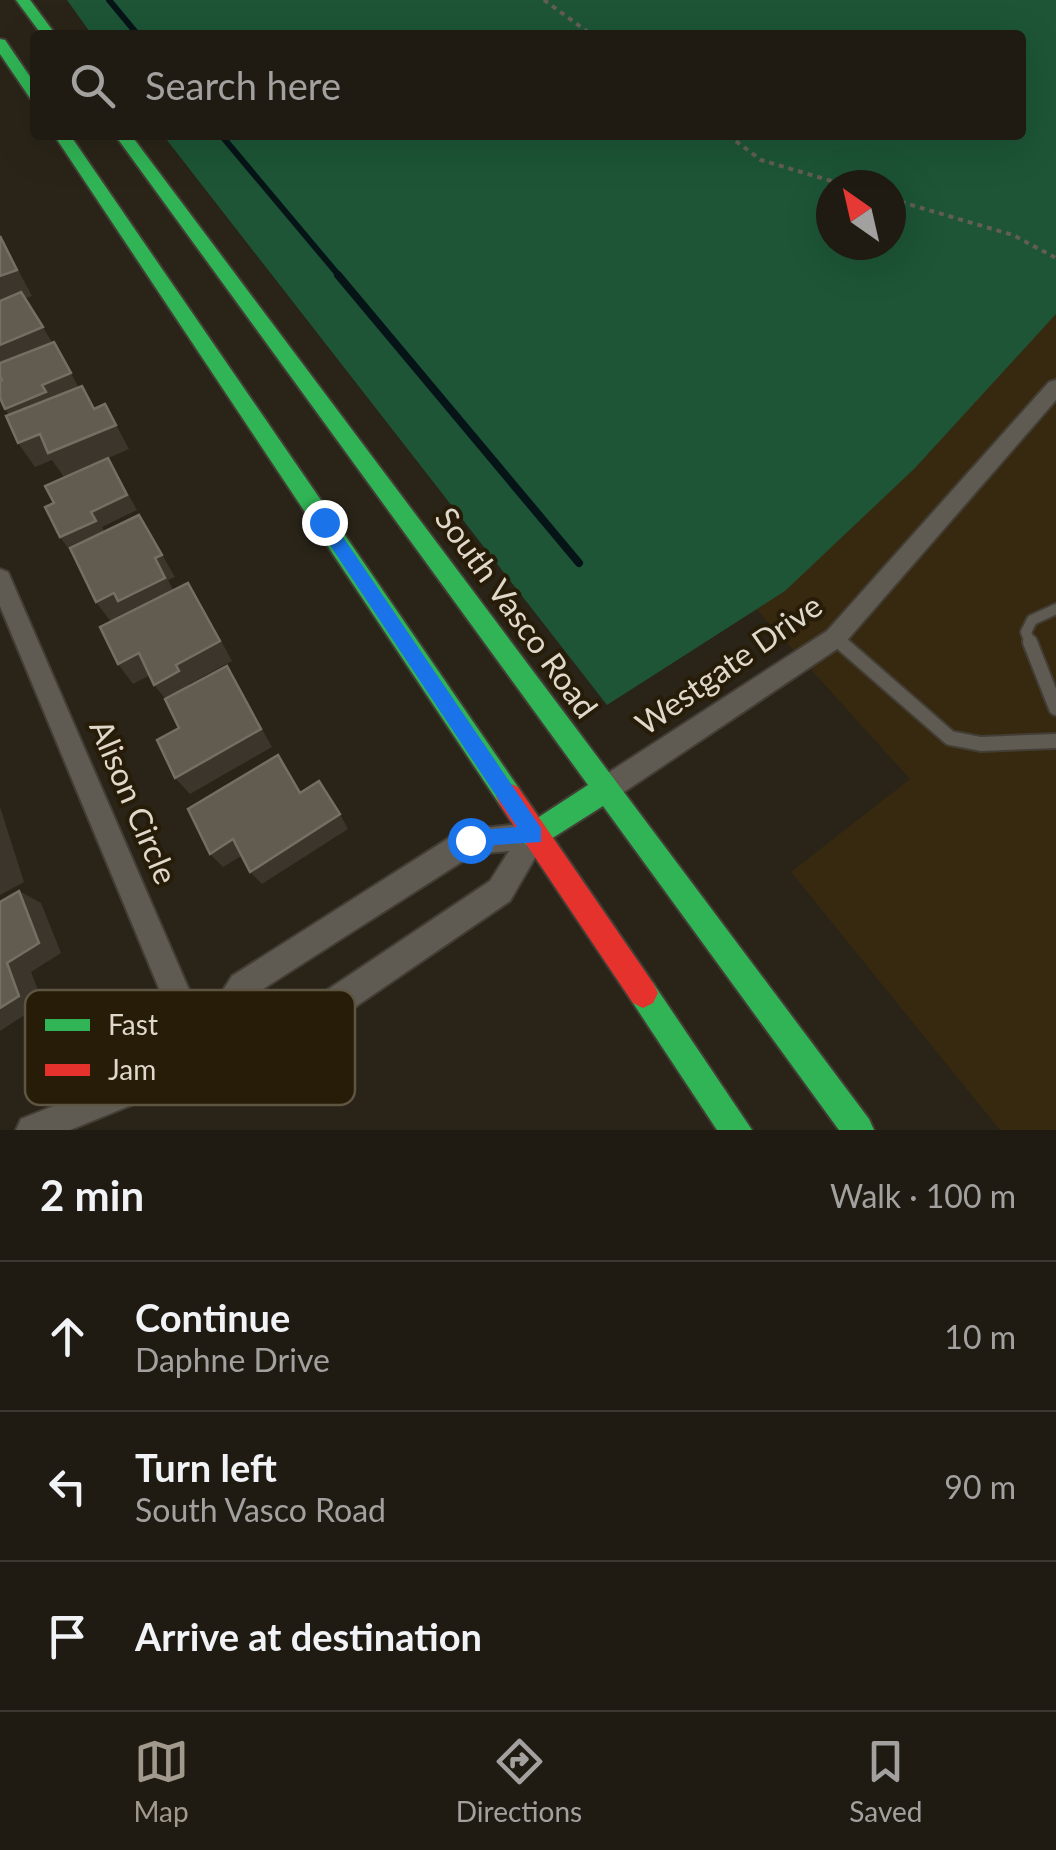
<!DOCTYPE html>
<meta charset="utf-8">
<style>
body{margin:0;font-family:Lato,sans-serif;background:#2d2820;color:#f1f3f6}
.compass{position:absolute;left:816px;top:170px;width:90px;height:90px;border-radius:50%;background:#201b12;box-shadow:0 10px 40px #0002;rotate:326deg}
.stop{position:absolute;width:30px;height:30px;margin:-22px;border:8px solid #1a73e8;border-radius:50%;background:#fff}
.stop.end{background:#1a73e8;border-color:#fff;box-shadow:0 2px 10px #0008}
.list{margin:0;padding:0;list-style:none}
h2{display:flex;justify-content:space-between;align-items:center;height:130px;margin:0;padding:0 40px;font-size:42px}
h2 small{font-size:32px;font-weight:400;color:#a2a19f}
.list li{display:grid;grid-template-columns:65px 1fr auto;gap:30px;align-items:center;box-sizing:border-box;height:150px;padding:0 40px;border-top:2px solid #3d3932}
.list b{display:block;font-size:38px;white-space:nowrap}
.list p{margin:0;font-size:32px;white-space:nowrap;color:#a2a19f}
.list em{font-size:32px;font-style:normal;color:#a2a19f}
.icon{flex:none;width:55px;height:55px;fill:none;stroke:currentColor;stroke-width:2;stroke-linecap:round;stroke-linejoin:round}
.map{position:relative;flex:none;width:1056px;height:1130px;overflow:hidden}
.search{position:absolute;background:#201b12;box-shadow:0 10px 40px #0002;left:30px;right:30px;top:30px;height:110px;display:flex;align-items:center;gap:25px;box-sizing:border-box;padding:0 35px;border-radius:10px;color:#a2a19f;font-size:38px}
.sheet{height:580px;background:#201b12}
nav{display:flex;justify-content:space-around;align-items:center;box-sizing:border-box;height:140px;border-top:2px solid #3d3932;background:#201b12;font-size:28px;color:#a2a19f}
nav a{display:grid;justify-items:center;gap:5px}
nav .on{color:#a0998c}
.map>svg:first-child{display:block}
.built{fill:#37290f;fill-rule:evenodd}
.green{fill:#1d5536;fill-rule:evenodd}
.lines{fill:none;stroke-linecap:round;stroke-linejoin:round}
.stream-far1{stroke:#071417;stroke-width:6}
.stream{stroke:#071417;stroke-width:8}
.lane-far1-casing{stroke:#433e35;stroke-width:14}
.lane-casing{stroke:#433e35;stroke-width:18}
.street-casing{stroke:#433e35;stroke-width:4}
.fast-casing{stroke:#433e35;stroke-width:4}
.jam-casing{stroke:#433e35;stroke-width:4}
.path{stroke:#625e55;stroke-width:4;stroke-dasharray:5 5;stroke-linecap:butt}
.lane-far1{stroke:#5f5a52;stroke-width:10}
.lane{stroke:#5f5a52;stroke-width:14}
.street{fill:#5f5a52;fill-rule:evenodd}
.fast{fill:#30b455;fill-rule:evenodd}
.jam{fill:#e5322d;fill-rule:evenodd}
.shaded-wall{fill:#3b352b}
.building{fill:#615b50;stroke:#756e63;stroke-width:2.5}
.route{fill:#1a73e8}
.labels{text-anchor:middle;stroke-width:8;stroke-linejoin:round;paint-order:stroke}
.street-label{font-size:32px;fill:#dfd8cb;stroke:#271c07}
.key{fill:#271c07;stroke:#5e5442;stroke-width:2.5}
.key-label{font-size:28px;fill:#dfd8cb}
</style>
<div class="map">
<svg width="1056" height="1130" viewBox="0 0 1056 1130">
<rect width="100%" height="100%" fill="#2a2418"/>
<path class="built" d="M1056,0V1130H1000L791,872L910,779L702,549L196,135H1021V35H113ZM831,185H891V245H831Z"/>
<path class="green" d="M67,0H1056V314L915,468L785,591L607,705L163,135H1021V35H92ZM831,185H891V245H831Z"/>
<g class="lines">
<g class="stream-far1">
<path d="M109,0L138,35"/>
<path d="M221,135L341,278"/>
</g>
<path class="stream" d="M338,275L579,563"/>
<defs>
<g id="lane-far1">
<path d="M835,638L843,645"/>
<path d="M1031,645L1026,632L1032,620L1056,609"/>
</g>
<g id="lane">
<path d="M840,642L950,738L981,744L1056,741"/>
<path d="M1030,642L1056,708"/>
</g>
<g id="street">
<path d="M1056,380V400L843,645L615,798L606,802L597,798L593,789L597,780L827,631L1049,382Z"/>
<path d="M0,569L8,572L11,579L203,1022L232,976L460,831L534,822L543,826L547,835L543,844L510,901L279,1059L268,1063L204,1068L139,1102L70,1130H16L21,1119L118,1080L183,1046L0,606ZM509,851L490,881L263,1033L229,1036L252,996L474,854Z"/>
</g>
<g id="fast">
<path d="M16,0H30L56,35H42Z"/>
<path d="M0,39L5,40L35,84V100L30,98L0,54Z"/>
<path d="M54,135H70L518,787L522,796L518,805L509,809L500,805Z"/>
<path d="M115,135H131L869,1119L874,1130H839L603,806L543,844L534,848L525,844L521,835L525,826L588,785Z"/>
<path d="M643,978L653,983L752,1130H717L633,1003L628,993L633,983Z"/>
</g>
<path id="jam" d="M509,783L518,787L653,983L658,993L653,1003L643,1008L633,1003L500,805L496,796L500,787Z"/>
</defs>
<use href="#lane-far1" class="lane-far1-casing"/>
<use href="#lane" class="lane-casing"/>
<use href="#street" class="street-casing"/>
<use href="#fast" class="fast-casing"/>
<use href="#jam" class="jam-casing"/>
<g class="path">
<path d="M544,0L592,35"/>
<path d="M728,135L761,160L845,185"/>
<path d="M891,199L1013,235L1056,258"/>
</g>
<use href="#lane-far1" class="lane-far1"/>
<use href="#lane" class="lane"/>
<use href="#street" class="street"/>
<use href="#fast" class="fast"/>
<use href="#jam" class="jam"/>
</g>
<g class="shaded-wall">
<path d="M0,236L32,296L0,307Z"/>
<path d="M43,327L53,344L0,367V345Z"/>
<path d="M54,342L80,390L16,425L5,409Z"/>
<path d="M105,404L129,449L64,477L52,460L35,467L18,443L40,434L106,429Z"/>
<path d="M108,458L137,510L102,527L106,536L71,552L60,537L91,512Z"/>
<path d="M139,515L175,577L168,580L178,599L112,623L96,602L155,558Z"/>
<path d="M201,604L232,661L189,684L192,690L169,703L154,685Z"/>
<path d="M139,653L154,673L133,684L118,664Z"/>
<path d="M227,666L272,747L190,794L175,778Z"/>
<path d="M0,807L24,882L0,895Z"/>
<path d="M340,814L348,829L262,884L250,872Z"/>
<path d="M233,839L246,853L223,867L210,854Z"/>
<path d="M19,891L41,903L61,953L31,972L43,1003L0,1031V1008Z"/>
</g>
<g class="building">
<path d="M0,236L17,270L0,276Z"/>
<path d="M21,292L43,327L0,345V301Z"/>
<path d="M54,342L71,373L42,385L46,392L5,409L0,398V381L2,380L0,376V363Z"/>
<path d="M82,386L94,409L105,404L116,425L48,453L40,434L18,443L6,416Z"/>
<path d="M108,458L127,495L91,512L96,521L60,537L45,507L54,503L45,486Z"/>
<path d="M139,515L162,555L155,558L165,578L118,601L114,593L96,602L70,548Z"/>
<path d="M188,583L220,641L176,665L179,671L154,685L139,653L118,664L100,627Z"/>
<path d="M227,666L261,729L175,778L157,740L179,728L165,699Z"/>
<path d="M278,755L300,793L319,781L340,814L250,872L233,839L210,854L188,809Z"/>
<path d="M19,891L39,943L7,963L19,996L0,1008V902Z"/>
</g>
<path class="route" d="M324,516L330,518L541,828V842L463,847V834L470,831L517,827L318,527L316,522Z"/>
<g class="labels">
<g class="street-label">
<text transform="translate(516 613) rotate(54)" y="11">South Vasco Road</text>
<text transform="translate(729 665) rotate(-35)" y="11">Westgate Drive</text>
<text transform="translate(133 802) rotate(67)" y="11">Alison Circle</text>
</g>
</g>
<rect x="25" y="990" width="330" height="115" rx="15" class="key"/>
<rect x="45" y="1019" width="45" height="12" fill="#30b455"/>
<rect x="45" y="1064" width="45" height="12" fill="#e5322d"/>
<g class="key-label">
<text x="108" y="1035">Fast</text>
<text x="108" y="1080">Jam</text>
</g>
</svg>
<svg class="compass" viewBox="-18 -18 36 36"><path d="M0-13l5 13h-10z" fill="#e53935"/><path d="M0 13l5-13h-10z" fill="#a2a19f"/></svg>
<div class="stop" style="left:470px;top:840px"></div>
<div class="stop end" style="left:324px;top:522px"></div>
<div class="search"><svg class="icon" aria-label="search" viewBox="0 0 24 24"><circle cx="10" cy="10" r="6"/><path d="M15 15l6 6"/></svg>Search here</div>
</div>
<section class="sheet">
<h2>2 min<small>Walk · 100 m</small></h2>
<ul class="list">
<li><svg class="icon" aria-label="ahead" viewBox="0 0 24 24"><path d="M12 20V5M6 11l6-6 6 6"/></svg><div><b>Continue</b><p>Daphne Drive</p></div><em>10 m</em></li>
<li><svg class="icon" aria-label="left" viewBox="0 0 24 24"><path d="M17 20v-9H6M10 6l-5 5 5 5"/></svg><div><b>Turn left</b><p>South Vasco Road</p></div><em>90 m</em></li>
<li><svg class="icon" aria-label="arrive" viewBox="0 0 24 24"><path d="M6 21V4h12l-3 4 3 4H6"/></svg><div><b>Arrive at destination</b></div></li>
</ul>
</section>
<nav>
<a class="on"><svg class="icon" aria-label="map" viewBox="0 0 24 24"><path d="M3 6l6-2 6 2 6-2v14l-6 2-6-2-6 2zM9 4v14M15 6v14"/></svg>Map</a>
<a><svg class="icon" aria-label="directions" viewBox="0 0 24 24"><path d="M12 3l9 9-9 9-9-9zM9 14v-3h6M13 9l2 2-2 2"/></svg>Directions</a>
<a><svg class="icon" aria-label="saved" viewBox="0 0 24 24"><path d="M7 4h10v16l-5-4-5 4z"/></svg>Saved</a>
</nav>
